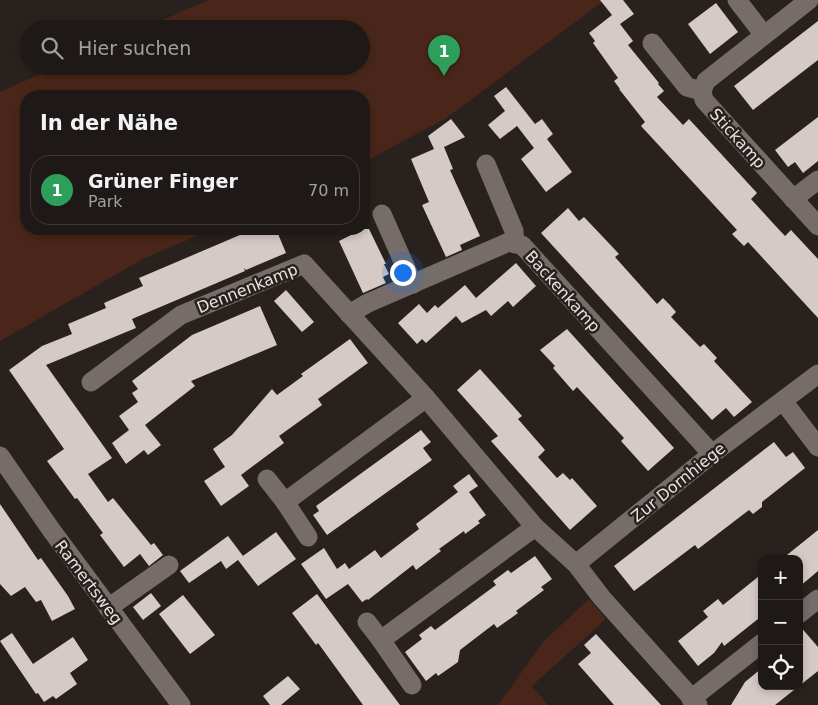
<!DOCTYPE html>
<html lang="de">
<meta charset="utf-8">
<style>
body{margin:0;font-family:"DejaVu Sans",sans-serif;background:#26221f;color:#f1f3f6}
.controls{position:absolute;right:15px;bottom:15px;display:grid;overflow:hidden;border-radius:10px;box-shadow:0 2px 8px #0003}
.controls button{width:45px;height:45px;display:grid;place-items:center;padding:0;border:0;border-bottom:1px solid #3c3835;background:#1e1916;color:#f1f3f6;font:25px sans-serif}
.you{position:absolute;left:402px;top:272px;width:18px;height:18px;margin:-12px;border:4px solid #fff;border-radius:50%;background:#1a73e8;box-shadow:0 0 0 8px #1a73e833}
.badge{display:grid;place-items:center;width:32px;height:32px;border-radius:50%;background:#8c9099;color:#fff;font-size:16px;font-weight:700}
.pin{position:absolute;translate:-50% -41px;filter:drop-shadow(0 1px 2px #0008)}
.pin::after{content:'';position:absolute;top:26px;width:18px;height:15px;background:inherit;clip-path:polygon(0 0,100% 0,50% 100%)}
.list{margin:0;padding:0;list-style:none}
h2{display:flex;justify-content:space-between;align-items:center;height:65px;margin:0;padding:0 20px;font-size:21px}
h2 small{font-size:16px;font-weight:400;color:#a1a0a1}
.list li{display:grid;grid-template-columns:32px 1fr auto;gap:15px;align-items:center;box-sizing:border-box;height:70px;margin:0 10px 10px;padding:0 10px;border:1px solid #3c3835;border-radius:20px}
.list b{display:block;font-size:19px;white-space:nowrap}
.list p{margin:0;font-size:16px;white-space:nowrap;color:#a1a0a1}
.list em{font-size:16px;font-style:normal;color:#a1a0a1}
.icon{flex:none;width:28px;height:28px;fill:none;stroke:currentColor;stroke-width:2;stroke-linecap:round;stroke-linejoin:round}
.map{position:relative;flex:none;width:818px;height:705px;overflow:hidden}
.search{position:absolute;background:#1e1916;box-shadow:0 2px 8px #0003;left:20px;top:20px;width:350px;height:55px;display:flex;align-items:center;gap:12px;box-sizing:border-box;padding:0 18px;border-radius:28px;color:#a1a0a1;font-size:19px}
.panel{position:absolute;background:#1e1916;box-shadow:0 2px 8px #0003;left:20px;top:90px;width:350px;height:145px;border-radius:20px}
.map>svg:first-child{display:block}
.green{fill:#492619}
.building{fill:#d5cac6}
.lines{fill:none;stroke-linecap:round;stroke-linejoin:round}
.minor{stroke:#766c69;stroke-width:19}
.labels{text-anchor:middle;stroke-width:5;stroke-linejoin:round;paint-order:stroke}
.street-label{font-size:16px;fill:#e7e1df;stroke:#28211e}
</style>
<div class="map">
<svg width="818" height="705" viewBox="0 0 818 705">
<rect width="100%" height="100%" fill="#28211e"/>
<g class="green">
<path d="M209,0H605L445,119L364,162V96H26V229H213L143,259L0,341V92L58,66H361V29H141Z"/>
<path d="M589,599L606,619L532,686L548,705H498L544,641Z"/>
</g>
<g class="building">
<path d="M600,0H623L634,14L620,24L633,41L628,45L659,83L658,84L664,91L657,97L683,125L689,119L757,193L751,199L771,221L785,236L791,230L818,259V318L748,242L744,246L732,234L737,230L641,126L645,122L619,89H620L614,81L618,78L593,43L595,41L589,33L612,15Z"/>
<path d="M716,3L738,32L710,54L688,24Z"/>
<path d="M818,21V60L753,110L734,86Z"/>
<path d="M506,87L535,124L542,119L553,134L547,139L572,172L546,192L521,159L534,148L517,126L500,139L488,125L505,111L494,96Z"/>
<path d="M818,117V161L803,173L795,162L788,167L775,150Z"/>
<path d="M451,119L465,137L444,147L453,169L450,170L480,236L460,245L462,250L446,257L422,205L429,202L411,159L434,149L428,136Z"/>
<path d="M568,208L579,221L584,217L603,237L619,254L615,257L657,304L663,298L670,305L676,312L671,317L700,347L704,344L717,358L714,361L752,402L734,417L726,408L712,420L541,233Z"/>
<path d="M254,229H276L286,253L246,270L244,268L245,271L132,319L136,328L46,365L112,458L88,474L108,502L113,498L151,545L154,543L163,555L149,566L140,554L124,567L100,535L103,533L77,498L75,499L47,461L64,449L9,370L42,346L72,334L68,324L106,308L104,303L143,286L139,278Z"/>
<path d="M348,229H369L386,264H384L389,274L383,277L386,283L363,293L339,241L351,235Z"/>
<path d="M516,263L536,286L513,307L508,301L491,316L486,310L462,323L456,316L426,343L422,339L417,344L398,323L419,304L427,313L435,305L438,308L465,285L476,298Z"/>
<path d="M286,290L314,322L302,332L274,301Z"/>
<path d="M260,306L277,345L191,381L195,386L145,425L161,445L148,455L144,450L126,464L112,443L129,430L119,416L138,402L132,393L138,389L132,381L192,335Z"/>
<path d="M567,329L674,448L648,471L621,441L624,438L577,387L573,391L553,368L555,366L540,350Z"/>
<path d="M350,339L368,363L318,399L322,405L279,436L284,443L241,475L249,486L221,506L204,481L225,467L213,449L232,435L272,389L277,395L303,376L301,374Z"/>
<path d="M480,369L522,416L518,419L545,450L538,457L557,478L563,473L570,480L572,478L597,506L570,530L491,441L498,436L457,390Z"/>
<path d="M421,430L431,442L423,448L432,460L327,535L313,515L319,511L316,506Z"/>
<path d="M774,442L786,457L793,452L805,468L762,502V507L753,514L749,510L698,549L695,545L634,591L614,566Z"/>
<path d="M469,474L478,486L469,492L486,515L478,521L480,523L465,534L464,531L439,549L441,551L416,570L413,565L368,600L367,599L362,602L348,584L326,599L301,564L324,548L337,569L345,563L349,569L375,550L381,558L419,529L416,524L458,492L453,486Z"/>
<path d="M0,504L38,560L41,558L68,596L75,609L52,621L41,600L36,602L25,587L11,596L0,584Z"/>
<path d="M818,530V571L799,587V559H782Z"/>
<path d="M276,532L296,559L258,586L238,560L226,569L221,561L189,583L180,571L228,536L243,556L240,558Z"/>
<path d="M535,556L552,579L541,587L544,590L516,611L518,613L497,628L494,624L460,650L458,662L438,676L436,673L426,681L405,652L422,639L419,635L431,626L435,630L496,585L493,581L508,570L511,573Z"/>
<path d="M758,577V619L724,646L722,642L714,653L698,666L678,641L708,617L703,611L718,599L723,605Z"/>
<path d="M151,593L161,606L143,620L133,607Z"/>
<path d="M317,594L352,641L400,705H363L318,643L316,645L292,613Z"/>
<path d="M183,595L215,635L190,654L159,614Z"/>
<path d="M799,625L818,647V671L799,686Z"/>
<path d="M12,633L33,664L73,637L88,660L70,673L77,684L56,699L53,696L44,702L38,693L36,694L0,641Z"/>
<path d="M596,634L617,657L661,705H614L578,664L591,653L584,645Z"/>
<path d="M762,668V686H799L775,705H731L745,682Z"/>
<path d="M288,676L300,689L281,705H270L263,696Z"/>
</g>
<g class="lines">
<g class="minor">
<path d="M737,0L764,35"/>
<path d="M809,0L706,81L702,91L704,100L818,226"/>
<path d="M652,43L687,87L702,91"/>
<path d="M486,164L514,231L515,244"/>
<path d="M793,199L818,180"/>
<path d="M382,214L413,284"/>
<path d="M349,314L368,303L509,242L522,245L712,454"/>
<path d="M91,382L181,315L304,264L426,398L535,527L381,640L367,622"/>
<path d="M783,401L818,447"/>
<path d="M0,456L52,531L181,705"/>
<path d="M267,479L285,502L426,398"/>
<path d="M285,502L308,537"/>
<path d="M535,527L576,564L602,598L698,705"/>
<path d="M576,564L712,454L818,374"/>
<path d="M108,608L169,565"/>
<path d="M799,614L818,599"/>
<path d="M381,640L412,685"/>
<path d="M691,699L762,643"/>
</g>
</g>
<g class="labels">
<g class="street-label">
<text transform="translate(738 138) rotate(48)" y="6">Stickamp</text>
<text transform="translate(247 288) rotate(-22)" y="6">Dennenkamp</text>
<text transform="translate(563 291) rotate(48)" y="6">Backenkamp</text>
<text transform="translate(678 482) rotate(-39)" y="6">Zur Dornhiege</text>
<text transform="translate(89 582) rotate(53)" y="6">Ramertsweg</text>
</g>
</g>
</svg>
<div class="controls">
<button>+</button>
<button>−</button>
<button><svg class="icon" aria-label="locate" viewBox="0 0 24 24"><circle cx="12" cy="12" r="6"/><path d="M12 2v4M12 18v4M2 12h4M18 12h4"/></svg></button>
</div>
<div class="you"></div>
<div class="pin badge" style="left:444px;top:76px;background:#2e9e5b">1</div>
<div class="search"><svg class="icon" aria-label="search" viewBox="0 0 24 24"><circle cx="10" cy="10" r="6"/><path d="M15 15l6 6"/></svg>Hier suchen</div>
<section class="panel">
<h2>In der Nähe<small></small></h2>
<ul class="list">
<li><span class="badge" style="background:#2e9e5b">1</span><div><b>Grüner Finger</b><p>Park</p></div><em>70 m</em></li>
</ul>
</section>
</div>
